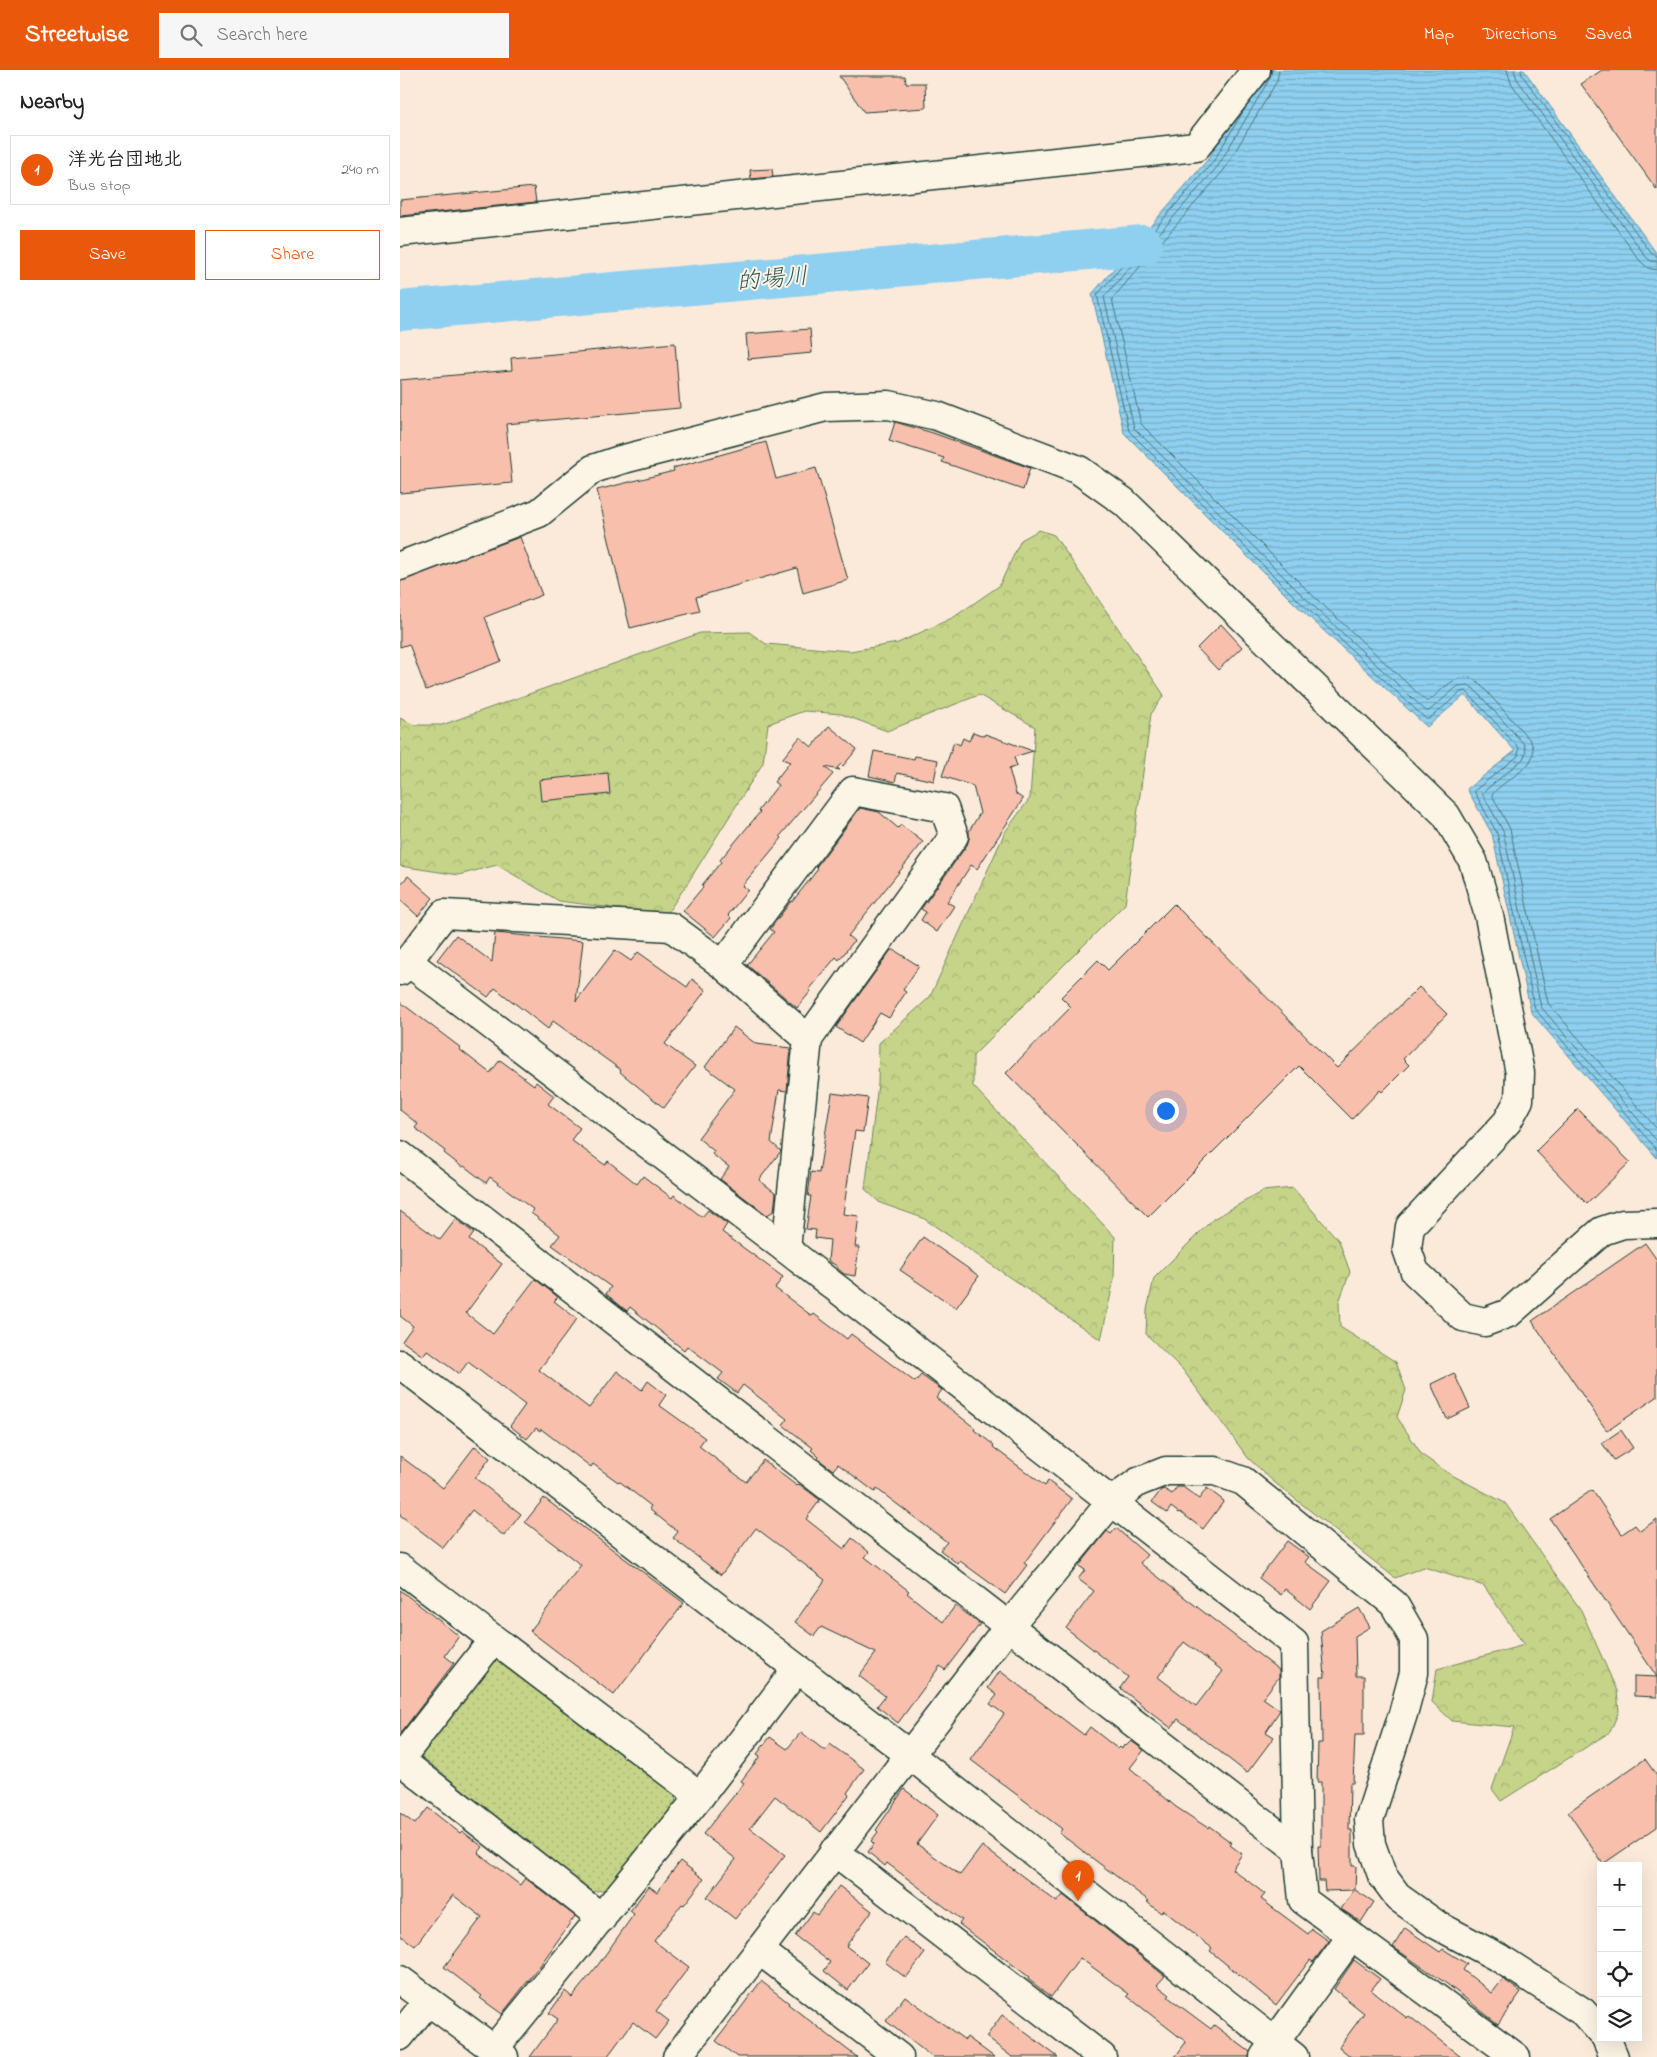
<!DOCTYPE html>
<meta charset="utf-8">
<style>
body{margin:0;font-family:"Indie Flower","Klee One",sans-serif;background:#f6f6f6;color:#222}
.controls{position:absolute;right:15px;bottom:15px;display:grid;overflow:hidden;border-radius:0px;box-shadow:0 5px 20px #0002}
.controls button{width:45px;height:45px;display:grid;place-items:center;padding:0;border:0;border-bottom:1px solid #e0e0e0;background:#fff;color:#222;font:25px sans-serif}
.you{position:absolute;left:765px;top:1040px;width:18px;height:18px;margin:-12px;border:4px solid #fff;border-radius:50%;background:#1a73e8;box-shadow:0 0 0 8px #1a73e833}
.badge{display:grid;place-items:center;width:32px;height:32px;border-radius:50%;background:#ea580c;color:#fff;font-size:16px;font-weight:700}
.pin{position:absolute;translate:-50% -41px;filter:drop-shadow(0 1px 2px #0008)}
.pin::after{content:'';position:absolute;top:26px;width:18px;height:15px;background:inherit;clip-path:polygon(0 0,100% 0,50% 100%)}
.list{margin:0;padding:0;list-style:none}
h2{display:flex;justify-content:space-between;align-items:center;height:65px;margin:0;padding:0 20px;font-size:21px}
h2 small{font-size:16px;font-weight:400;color:#767676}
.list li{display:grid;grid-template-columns:32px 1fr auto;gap:15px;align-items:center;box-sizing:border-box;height:70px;margin:0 10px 10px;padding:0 10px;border:1px solid #e0e0e0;border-radius:0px}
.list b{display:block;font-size:19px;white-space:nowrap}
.list p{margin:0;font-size:16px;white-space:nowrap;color:#767676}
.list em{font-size:16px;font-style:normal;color:#767676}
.actions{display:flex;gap:10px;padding:15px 20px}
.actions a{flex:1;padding:11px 0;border:1px solid #ea580c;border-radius:0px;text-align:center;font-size:18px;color:#ea580c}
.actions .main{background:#ea580c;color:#fff}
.icon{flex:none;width:28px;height:28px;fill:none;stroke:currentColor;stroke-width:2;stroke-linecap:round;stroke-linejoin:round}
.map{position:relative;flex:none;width:1257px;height:1987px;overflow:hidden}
header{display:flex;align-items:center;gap:30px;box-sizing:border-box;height:70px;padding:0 25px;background:#ea580c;color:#fff}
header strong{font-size:24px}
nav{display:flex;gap:28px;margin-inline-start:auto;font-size:18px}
.search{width:350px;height:45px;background:#f6f6f6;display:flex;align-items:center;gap:12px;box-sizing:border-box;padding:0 18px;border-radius:0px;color:#767676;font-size:19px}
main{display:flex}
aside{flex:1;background:#fff}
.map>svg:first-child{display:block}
.green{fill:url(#green-dots);stroke:#72885e}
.forest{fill:url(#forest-crowns);stroke:#72885e}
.water{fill:url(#water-rules);stroke:#6295a5}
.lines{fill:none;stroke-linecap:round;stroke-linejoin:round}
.shore{stroke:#4c787f;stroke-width:1}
.river{stroke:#8fd0f0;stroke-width:40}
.building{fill:#f7bfac;stroke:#1f3d34;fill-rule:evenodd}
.minor-casing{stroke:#1f3d34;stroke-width:31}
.minor{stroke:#fcf5e5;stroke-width:28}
.labels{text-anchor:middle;stroke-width:4;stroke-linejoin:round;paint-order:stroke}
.water-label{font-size:24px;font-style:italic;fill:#355a5a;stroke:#fcf5e5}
</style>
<header>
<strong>Streetwise</strong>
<div class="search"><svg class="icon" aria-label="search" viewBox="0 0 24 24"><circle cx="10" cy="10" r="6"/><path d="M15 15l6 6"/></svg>Search here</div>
<nav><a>Map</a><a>Directions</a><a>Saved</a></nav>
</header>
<main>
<aside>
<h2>Nearby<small></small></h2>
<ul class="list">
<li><span class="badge">1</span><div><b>洋光台団地北</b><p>Bus stop</p></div><em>240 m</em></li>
</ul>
<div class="actions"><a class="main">Save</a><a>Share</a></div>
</aside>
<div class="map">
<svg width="1257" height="1987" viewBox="0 0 1257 1987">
<defs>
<pattern id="green-dots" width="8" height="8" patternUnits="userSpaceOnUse" patternTransform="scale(1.25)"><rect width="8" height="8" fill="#c5d488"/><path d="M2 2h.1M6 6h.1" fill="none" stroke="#a9b776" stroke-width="1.8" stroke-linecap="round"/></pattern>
<pattern id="forest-crowns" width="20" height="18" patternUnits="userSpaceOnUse" patternTransform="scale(1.25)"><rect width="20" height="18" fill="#c5d488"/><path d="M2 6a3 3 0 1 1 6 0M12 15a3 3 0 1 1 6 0" fill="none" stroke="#a9b776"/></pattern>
<pattern id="water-rules" width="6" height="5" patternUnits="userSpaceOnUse" patternTransform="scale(1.25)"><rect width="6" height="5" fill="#8fd0f0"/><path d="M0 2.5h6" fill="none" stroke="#74aac3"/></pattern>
</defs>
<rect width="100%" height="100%" fill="#fbeada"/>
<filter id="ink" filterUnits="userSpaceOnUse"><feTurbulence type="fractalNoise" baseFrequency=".02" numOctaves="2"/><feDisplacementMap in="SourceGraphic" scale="10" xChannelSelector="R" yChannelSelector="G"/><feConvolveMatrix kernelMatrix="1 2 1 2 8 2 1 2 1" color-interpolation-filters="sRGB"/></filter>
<g filter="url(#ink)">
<path class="green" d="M90,1584L273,1715L276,1732L209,1819L191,1822L22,1687L19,1677Z"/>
<g class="forest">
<path d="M639,460L654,465L764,625L751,644L725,834L573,986V1016L715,1167L714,1209L701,1270L523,1148L480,1133L465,1119L478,1014L479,973L530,927L605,762L630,728L635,657L579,625L487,661L441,644L404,641L368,654L363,693L287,814L266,845L159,831L97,795L59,805L0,796V648L14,655H42L300,563L349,562L366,574L450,581L498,573L554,547L599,516L621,470Z"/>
<path d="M893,1118L939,1171L950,1202L939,1232L940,1257L996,1292L1006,1320L997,1347L1022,1385L1048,1403L1105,1433L1181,1540L1217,1621L1219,1641L1210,1662L1101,1731L1092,1719L1114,1657L1052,1651L1032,1632L1037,1599L1124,1575L1084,1516L1024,1497L995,1508L874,1412L848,1388L783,1300L746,1264L747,1240L754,1208L813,1149L863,1121Z"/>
</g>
<path class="water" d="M862,0H1124L1257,184V1088L1131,942L1092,764L1067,719L1115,681L1065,625L1027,657L894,533L724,363L692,224L809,88Z"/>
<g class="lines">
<g class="shore">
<path d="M872,0L870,8L818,96L704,227L734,358L902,525L1026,641H1029L1058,616L1068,615L1074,619L1124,674L1126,682L1123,689L1082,723L1103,761L1141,937L1257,1071"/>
<path d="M879,0L877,11L824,100L712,229L741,354L907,520L1026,631H1029C1043,619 1061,597 1079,613L1130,670C1145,697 1104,707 1092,725L1110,759L1148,933L1257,1059"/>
<path d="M1107,0L1111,13L1240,191L1248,198L1257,200"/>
<path d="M1114,0L1117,9L1246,187L1251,191L1257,192"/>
<path d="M1121,0L1122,5L1251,183L1257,186"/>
<path d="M844,40L813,92L697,225L729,361L898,530L1026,649H1029L1061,622L1066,621L1119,678L1118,686L1074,721L1097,763L1135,939L1257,1080"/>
</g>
<path class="river" d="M0,241L743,175"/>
</g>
<g class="building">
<path d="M1202,0H1257V120L1181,14Z"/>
<path d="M439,6H505L506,13H525L526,38L464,42Z"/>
<path d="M372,99L373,107L351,109L350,100Z"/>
<path d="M134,117L136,132L0,146V130Z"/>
<path d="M410,259L412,283L348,289L346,264Z"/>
<path d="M275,273L280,338L106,354L112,413L0,423V310L112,300L111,288Z"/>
<path d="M495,352L533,363L630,398L623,420L542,392L544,388L489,371Z"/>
<path d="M366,372L376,409L416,398L448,510L403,523L397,498L296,527L300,541L230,558L197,420L274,401L273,398Z"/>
<path d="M120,467L142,525L85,547L101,591L26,620L9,574L0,577V511Z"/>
<path d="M821,554L842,577L818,600L797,578Z"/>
<path d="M429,656L457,679L443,696L441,694L437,698L440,700L425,697L433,704L380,766L382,768L342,816L348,820L328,845L331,848L315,867L283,841L303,817L302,815L321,792L320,790L360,742L358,741L378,715L374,712L390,692L382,689L400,667L412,677Z"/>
<path d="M573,662L584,666L585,664L633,681L614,687L617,696L609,699L616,724L623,729L577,799L571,795L547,832L554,836L537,862L521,850L526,842L521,839L567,775L569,769V761L580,743L573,716L542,706L554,672L560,675L563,668L569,671Z"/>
<path d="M474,681L514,689L515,686L538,690L534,711L497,703L495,712L469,706Z"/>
<path d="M208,703L210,724L141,731L139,710Z"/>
<path d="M460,738L479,742L498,758L501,755L523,772L448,866L454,871L439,890L436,887L409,920L411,921L397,938L347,895L374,862L370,859L391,831L392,832L418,799L416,797Z"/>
<path d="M8,806L33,828L18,846L0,830V815Z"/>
<path d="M774,834L937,998L1019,917L1047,944L1003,989L1009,995L982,1022L980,1020L952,1049L899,996L748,1147L606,1003L671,937L661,927L698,890L708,900Z"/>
<path d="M95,863L183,871L176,931L215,880L231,891L238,882L287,917L292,909L306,920L265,974L295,996L264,1038L220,1002L221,1000L153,951L148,959L95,918L88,927L37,890L56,865L92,892Z"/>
<path d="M491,880H494L519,896L503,920L506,922L489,948L480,943L460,973L436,957Z"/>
<path d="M0,932L61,978L59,979L90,1003L100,990L134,1015L136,1012L154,1026L148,1034L180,1058L171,1070L205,1095L208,1091L237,1114L243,1106L272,1128L274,1125L302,1147L308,1140L327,1154L322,1162L383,1207L375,1218L412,1246L414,1244L447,1269L451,1264L515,1312L521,1305L542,1320L536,1328L575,1358L574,1360L594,1375L593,1377L645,1416L648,1411L672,1429L624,1493L627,1495L605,1524L560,1491L558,1494L540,1480L547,1472L477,1419L475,1422L438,1394L433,1400L418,1389L419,1387L411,1380L413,1378L383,1355L387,1349L343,1315L337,1323L318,1309L323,1303L287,1276L284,1280L230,1237L227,1241L206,1224L211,1217L152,1175L160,1165L131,1143L134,1140L90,1107L86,1113L64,1096L62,1097L44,1083L45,1081L15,1058L18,1054L0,1040Z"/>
<path d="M334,957L356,974L391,978L387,1021L379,1020L371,1072L381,1081L359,1110L376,1123L374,1141L367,1145L320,1109L329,1097L312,1084L314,1081L298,1068L335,1019L305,997Z"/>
<path d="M432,1023L468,1028L463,1062L455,1061L443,1144L459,1146L455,1177H459L455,1206L444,1204L437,1198V1196L428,1191L430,1170L415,1168L416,1160L406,1159L411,1126H408L411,1102L419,1103Z"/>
<path d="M1178,1039L1230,1092L1187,1134L1136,1081Z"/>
<path d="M0,1141L40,1170L56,1149L74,1163L69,1170L102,1194L66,1243L93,1264L135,1209L158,1227L154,1231L177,1249L139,1300L189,1338L217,1301L242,1320L248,1311L266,1325L259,1335L305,1368L299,1376L346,1412L363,1390L397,1416L399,1414L420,1430L406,1449L444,1479L452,1468L469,1482L465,1487L509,1521L507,1523L543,1552L555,1536L580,1554L545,1600L540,1596L498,1653L477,1636L485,1626L459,1606L476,1583L421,1557L414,1566L395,1552L425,1510L409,1498L356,1458L321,1505L273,1468L278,1462L249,1439L251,1436L219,1411L218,1412L193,1394L191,1397L141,1359L140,1361L136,1358L127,1369L110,1356L125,1335L68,1292L59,1304L27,1280L23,1286L2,1271L13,1256L0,1246Z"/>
<path d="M523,1167L579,1206L556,1238L500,1200Z"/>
<path d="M1245,1173L1257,1190V1327L1207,1361L1132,1251Z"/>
<path d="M1054,1303L1070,1338L1047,1349L1031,1314Z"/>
<path d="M1221,1360L1233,1378L1214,1390L1202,1373Z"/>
<path d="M75,1376L90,1388L75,1408L121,1444L104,1466L72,1440L43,1478L0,1445V1386L43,1418Z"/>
<path d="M777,1417H783L799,1429L807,1418L824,1431L803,1459L780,1442L779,1443L771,1437L767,1443L752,1432L761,1420L764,1419L772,1424Z"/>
<path d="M1192,1420L1222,1464L1235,1455L1240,1461L1257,1449V1627L1234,1626V1606L1257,1607L1150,1449Z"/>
<path d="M144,1428L284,1533L214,1625L130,1561L181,1495L125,1452Z"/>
<path d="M716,1458L747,1485L740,1493L879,1600V1607L863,1628L880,1640L866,1662L874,1667L847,1703L778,1649L771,1658L720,1618L728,1607L666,1558L694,1521L678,1509L685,1500L679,1496L707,1461L711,1464ZM784,1572L823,1601L796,1636L758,1607Z"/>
<path d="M887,1471L909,1487L905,1492L931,1511L910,1539L885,1519L881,1525L859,1508Z"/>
<path d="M0,1520L59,1566L45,1586L54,1593L0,1664Z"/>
<path d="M959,1538L970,1557L955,1566L956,1606H964V1665H955L953,1713H950L949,1760H952V1796H956L955,1820L974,1832L961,1852L941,1839L954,1820L925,1821L924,1811H919L918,1776H921V1712H917L918,1673H922L921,1607H925L921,1561Z"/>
<path d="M600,1601L684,1665L690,1657L718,1679L720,1677L722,1679L724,1675L726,1676L731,1671L744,1680L730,1698L776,1737L808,1758L809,1756L832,1773L830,1775L842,1784L832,1799L865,1824L861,1829L908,1864L912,1859L929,1871L913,1892L910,1890L876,1935L810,1881L812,1878L763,1840L761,1843L747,1832L749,1831L659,1763L662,1759L571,1690L604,1644L590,1634L597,1625L588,1618Z"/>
<path d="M401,1662L425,1681L430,1674L464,1699L447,1723L449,1725L421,1762L375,1726L350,1758L385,1785L335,1849L307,1827L336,1789L303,1764L344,1713L341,1711L360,1686L357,1684L370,1667L387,1679Z"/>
<path d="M1245,1689L1257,1706V1757L1203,1794L1168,1742Z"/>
<path d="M504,1719L538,1745L517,1774L560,1805L582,1776L657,1832L663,1825L765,1906L757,1915L770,1925L768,1927L811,1959L814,1955L850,1982L849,1987H775L786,1972L727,1926L729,1924L680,1888L651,1927L628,1909L629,1907L559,1854L562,1850L487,1793L485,1796L468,1782L474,1774L471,1771L478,1762L476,1760Z"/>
<path d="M28,1738L60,1763L62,1761L83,1777L78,1783L120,1815L125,1808L175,1846L139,1897L102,1944L80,1928L82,1926L44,1897L82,1847L53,1825L15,1876L0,1865V1743L15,1754Z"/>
<path d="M280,1791L304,1809L284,1835L282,1834L254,1871L289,1897L256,1941L269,1951L255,1969L233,1952L207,1987H130L158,1949L149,1943L165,1921L172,1927L198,1895L234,1844L230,1841L249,1816L257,1822Z"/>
<path d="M439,1816L472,1841L446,1876L468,1893L448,1920L424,1901L430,1892L395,1866L413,1842L417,1845Z"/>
<path d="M1005,1858L1040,1882L1043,1879L1067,1894L1063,1900L1092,1923L1103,1909L1121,1922L1098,1954L1047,1914L993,1877Z"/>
<path d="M504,1867L525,1883L506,1908L485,1892Z"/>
<path d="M954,1890L980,1909L971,1920L1007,1948L1009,1946L1061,1987H951L939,1977L964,1943L934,1919Z"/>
<path d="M361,1911L389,1933L388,1934L457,1987H337L316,1971Z"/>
<path d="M505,1926L565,1970L567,1967L594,1987H532L486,1951Z"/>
<path d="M602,1945L658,1987H612L586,1967Z"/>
</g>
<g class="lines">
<defs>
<g id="minor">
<path d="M0,162L796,77L856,0"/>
<path d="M0,496L139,443L193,399L220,390L426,337L489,335L537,346L679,400L724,432L1046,745L1073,791L1089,846L1120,1003L1119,1030L1107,1052L1010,1156L1007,1179L1015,1202L1063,1247L1085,1252L1109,1243L1202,1161L1223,1154L1257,1153"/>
<path d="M7,891L386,1179L894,1573L898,1780L903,1830L1116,1987"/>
<path d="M323,895L453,721L544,738L554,766L408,969"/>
<path d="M0,901L44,844L271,857L323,895L408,969L386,1179"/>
<path d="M0,1085L898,1780"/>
<path d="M0,1294L510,1685L894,1987"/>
<path d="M0,1498L300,1726"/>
<path d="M0,1689L93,1570"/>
<path d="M0,1690L202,1848"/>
<path d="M434,1781L702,1987"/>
<path d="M359,1880L499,1987"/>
<path d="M0,1910L104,1987"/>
<path d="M0,1966L28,1931"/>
<path d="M1206,1968L1214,1987"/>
<path d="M94,1979L300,1726L397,1599"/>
<path d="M277,1987L608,1557L712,1431L738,1412L766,1401H815L843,1411L994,1534L1014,1569V1603L1003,1644L969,1750L971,1774L982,1805L999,1828L1037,1855L1101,1889L1183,1942L1201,1962"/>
<path d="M864,1987L951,1867"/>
</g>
</defs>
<use href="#minor" class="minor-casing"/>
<use href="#minor" class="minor"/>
</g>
</g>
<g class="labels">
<g class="water-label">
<text transform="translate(372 208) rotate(-5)" y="8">的場川</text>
</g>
</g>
</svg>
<div class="controls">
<button>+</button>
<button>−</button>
<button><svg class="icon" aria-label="locate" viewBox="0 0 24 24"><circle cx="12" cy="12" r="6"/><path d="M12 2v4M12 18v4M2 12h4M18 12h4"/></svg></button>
<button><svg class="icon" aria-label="layers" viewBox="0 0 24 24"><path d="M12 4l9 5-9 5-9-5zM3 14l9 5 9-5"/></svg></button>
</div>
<div class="you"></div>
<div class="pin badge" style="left:678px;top:1831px">1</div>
</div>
</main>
